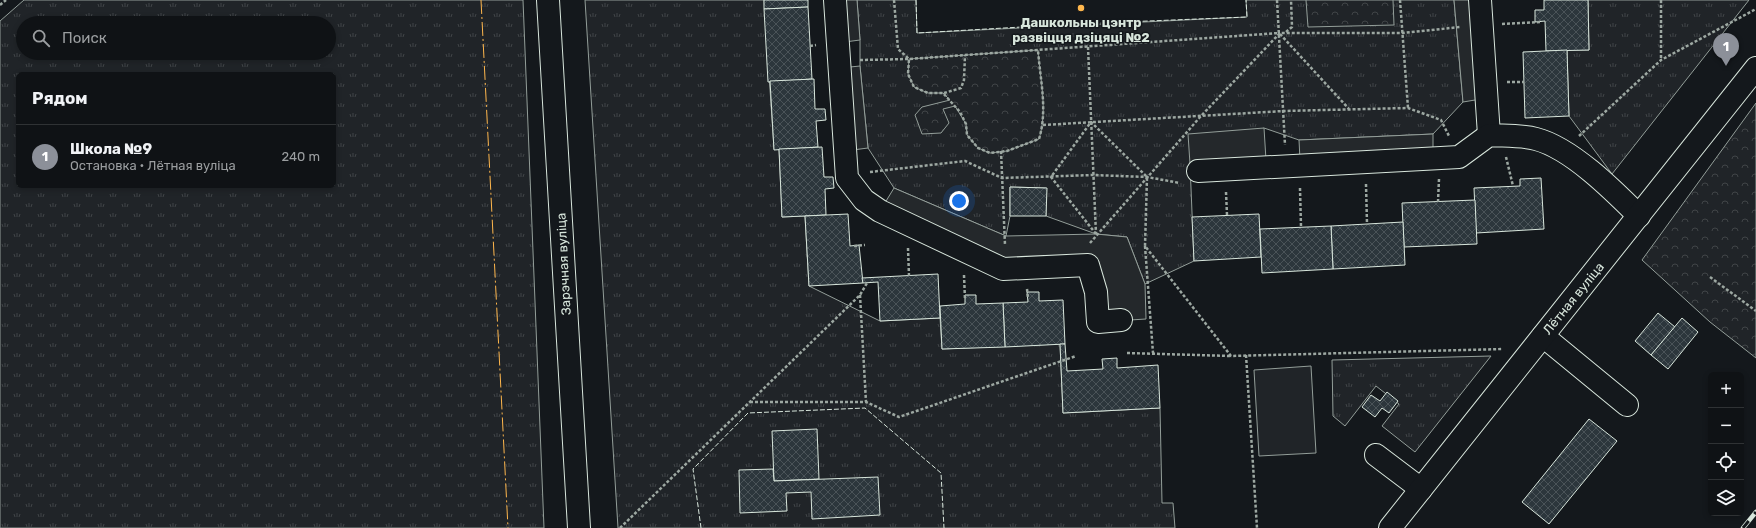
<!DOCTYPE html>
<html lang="ru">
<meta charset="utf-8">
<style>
body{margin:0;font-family:Rubik,sans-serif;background:#1d2022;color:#f1f3f6}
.controls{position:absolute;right:12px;bottom:12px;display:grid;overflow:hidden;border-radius:6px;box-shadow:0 2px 6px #0003}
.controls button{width:36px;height:36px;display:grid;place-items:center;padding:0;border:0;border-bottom:1px solid #2f3234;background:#0f1215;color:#f1f3f6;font:20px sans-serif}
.you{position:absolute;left:959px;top:201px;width:14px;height:14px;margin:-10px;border:3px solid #fff;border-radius:50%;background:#1a73e8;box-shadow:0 0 0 6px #1a73e833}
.badge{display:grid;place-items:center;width:26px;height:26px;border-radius:50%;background:#8c9099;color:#fff;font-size:13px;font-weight:700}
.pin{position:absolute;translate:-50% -33px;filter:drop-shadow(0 1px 2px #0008)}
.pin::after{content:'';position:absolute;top:21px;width:14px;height:12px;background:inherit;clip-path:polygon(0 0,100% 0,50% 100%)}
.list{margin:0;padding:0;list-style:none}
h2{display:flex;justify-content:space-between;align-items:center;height:52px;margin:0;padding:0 16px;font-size:17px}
h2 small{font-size:13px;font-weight:400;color:#9b9ea0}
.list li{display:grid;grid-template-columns:26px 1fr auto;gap:12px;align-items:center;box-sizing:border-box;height:64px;padding:0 16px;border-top:1px solid #2f3234}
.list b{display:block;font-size:15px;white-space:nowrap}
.list p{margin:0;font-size:13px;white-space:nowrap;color:#9b9ea0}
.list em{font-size:13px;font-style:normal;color:#9b9ea0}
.icon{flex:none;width:22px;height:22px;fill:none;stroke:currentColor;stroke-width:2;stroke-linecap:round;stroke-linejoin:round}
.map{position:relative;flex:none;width:1756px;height:528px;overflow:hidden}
.search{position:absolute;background:#0f1215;box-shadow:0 2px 6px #0003;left:16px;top:16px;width:320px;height:44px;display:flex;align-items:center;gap:10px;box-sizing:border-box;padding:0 14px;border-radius:22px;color:#9b9ea0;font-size:15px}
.panel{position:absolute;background:#0f1215;box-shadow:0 2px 6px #0003;left:16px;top:72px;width:320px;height:116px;border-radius:6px}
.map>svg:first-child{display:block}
.grass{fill:url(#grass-tufts);stroke:#939e99;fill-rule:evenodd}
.forest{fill:url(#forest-crowns);stroke:#939e99}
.garden{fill:#202428;stroke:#939e99}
.parking{fill:#24282b;stroke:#939e99}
.building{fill:url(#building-cross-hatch);stroke:#d8e6dc}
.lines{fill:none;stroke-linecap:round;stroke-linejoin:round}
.minor-casing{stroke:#d8e6dc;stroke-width:24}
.path{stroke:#9da8a2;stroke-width:2.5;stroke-dasharray:3 2;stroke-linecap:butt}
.minor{stroke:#14181c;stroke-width:22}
.rail-casing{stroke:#d8e6dc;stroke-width:4.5}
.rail{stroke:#14181c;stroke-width:3;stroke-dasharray:9;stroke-linecap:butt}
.fence{stroke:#d8e6dc;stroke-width:1;stroke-dasharray:5 2;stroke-linecap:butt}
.power{stroke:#ffb74d;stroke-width:1;stroke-dasharray:14 3 2 3;stroke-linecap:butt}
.poi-dot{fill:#ffb74d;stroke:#14181c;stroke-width:1.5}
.labels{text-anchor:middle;stroke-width:3;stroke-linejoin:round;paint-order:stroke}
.poi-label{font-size:13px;font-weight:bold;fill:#d8e6dc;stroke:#14181c}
.street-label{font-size:13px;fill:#d8e6dc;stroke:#14181c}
</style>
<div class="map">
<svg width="1756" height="528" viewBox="0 0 1756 528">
<defs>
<pattern id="grass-tufts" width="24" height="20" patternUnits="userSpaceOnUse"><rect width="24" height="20" fill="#202428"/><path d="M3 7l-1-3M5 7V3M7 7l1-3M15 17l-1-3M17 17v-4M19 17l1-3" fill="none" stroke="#404447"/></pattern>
<pattern id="forest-crowns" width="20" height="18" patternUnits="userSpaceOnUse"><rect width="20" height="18" fill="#202428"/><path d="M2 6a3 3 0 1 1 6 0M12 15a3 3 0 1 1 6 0" fill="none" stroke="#404447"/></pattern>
<pattern id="building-cross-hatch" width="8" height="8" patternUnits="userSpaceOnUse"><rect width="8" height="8" fill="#2c363c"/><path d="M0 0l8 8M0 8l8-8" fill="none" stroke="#4a5358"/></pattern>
</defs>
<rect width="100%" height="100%" fill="#14181c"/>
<g class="grass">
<path d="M24,0H523L544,528H0V21ZM23,23H329V53H23ZM18,74H334V186H18Z"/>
<path d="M585,0H764L774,149H779L782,217L805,216L809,286L880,321L940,318L942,349L1060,344L1063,413L1160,408L1162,503H1173L1175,528H618Z"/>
<path d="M857,0H916L917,33L1247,17L1246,0H1454L1463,102L1433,134L1299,140L1264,128L1190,164L1194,261L1145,284L1127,237L1096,234L1046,216V188L1010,187V216L1006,236L894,188L868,148L860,66V40Z"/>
<path d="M1588,0H1749L1612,174L1569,116L1567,50H1589Z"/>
<path d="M1491,356L1415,452L1382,426L1399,404L1376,386L1345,426L1333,416L1332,360Z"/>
</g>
<g class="forest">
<path d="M1306,0H1393L1394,25L1308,27Z"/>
<path d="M1038,50C1040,79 1048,110 1039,139L1007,151L990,153L978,148L967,135L966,124L955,106L943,109L949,123L941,133L922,134L915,115L922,107L950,100L943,93H928L914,87L908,74L909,59Z"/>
<path d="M1756,103V358L1710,322L1642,260Z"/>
</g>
<path class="garden" d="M1311,366L1316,453L1259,456L1254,370Z"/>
<g class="parking">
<path d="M835,0H857L860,40L837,43Z"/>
<path d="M1454,0H1480L1487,98L1463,102Z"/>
<path d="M860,66L868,148L845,151L840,68Z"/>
<path d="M1264,128L1266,160L1190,164L1188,134Z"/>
<path d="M1433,134V154L1300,160L1299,140Z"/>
<path d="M894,188L1006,236L1096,234L1127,237L1145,284L1146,319L1098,322L1088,265L1003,269L880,211Z"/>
</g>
<g class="building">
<path d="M764,0H808V7L764,9Z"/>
<path d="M1544,0H1588L1589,50L1546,51L1545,21L1535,22V10H1544Z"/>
<path d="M808,7L812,79L768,82L764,9Z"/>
<path d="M1567,50L1569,116L1525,118L1523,52Z"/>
<path d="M814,79L815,109H825L826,120L816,121L818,147L774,150L770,81Z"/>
<path d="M822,147L824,177H833L834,188L825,189L826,215L782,217L779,149Z"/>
<path d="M1541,178L1544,229L1476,233L1474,188L1520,186V179Z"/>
<path d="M1010,187L1047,188L1046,216H1010Z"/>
<path d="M1475,200L1477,244L1404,247L1402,203Z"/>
<path d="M848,214L850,246L859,245L863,283L809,286L805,216Z"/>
<path d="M1259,214L1261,257L1194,261L1192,217Z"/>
<path d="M1403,222L1405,265L1333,269L1331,226Z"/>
<path d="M1331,226L1333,269L1262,273L1260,229Z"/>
<path d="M938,274L940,318L880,321L878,282L863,283L862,278Z"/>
<path d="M1027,292H1039V301L1063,300L1065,344L1005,347L1003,303L1028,302Z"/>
<path d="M965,295H976V304L1003,303L1005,347L942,349L940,306L965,304Z"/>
<path d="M1658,313L1675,327L1651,355L1635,341Z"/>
<path d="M1682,318L1698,332L1668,369L1651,355Z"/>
<path d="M1060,344H1065L1067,371L1103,369L1102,359L1117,358V368L1158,365L1160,408L1063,413Z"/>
<path d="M1387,392L1398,401L1389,413L1382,408L1375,417L1362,407L1371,395L1380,401Z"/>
<path d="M1589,419L1617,441L1549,524L1522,502Z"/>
<path d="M817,429L819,479L774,481L772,431Z"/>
<path d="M773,469L774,481L878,477L880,515L812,519L811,492L786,493L787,511L740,513L739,470Z"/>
</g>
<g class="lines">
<defs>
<g id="minor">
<path d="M548,0L579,528"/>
<path d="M835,0L847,178L864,200L880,211L1003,269L1088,265L1096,292L1098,322L1121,320"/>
<path d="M1480,0L1489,135"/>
<path d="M1198,171L1441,158L1459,157L1489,135C1504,136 1521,135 1536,139C1571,148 1613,190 1639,216"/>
<path d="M1543,336L1627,405"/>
<path d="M1376,455L1421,489"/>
<path d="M1390,528L1756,68"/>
</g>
</defs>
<use href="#minor" class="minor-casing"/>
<g class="path">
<path d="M894,0L898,49L909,59L1279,33"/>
<path d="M1277,0L1285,145"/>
<path d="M1400,0L1408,108"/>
<path d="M1661,0V60"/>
<path d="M0,5L6,0"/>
<path d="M1502,24L1540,22"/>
<path d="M1286,32L1292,27L1291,0"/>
<path d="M1280,34L1349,109"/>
<path d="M810,46L816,45"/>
<path d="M1088,47L1096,234"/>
<path d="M860,60L909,59L908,74L914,87L928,93H943L960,112L966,124L967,135L978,148L990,153L1007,151L1039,139C1048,110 1040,79 1038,50"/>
<path d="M1507,82H1524"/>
<path d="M944,93L961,88L964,80L965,55"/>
<path d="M1043,125L1284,111L1408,108L1441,120L1449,136"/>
<path d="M1579,136L1661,60L1756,9"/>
<path d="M1001,151L1005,245"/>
<path d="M1506,157L1513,186"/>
<path d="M870,172L965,161L1002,178L1093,175L1147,177L1180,183"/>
<path d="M1366,184L1367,224"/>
<path d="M1300,188L1301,227"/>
<path d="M1226,192L1227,215"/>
<path d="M1438,202L1439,179"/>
<path d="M1096,234L1051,177L1091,122L1147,177L1145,246L1231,356L1503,349"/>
<path d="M1090,243L1201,116L1280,33H1403L1460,27"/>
<path d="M854,246L865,245"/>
<path d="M1145,246L1153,353"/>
<path d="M908,248L909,276"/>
<path d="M964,275L965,300"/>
<path d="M1710,277L1756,311"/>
<path d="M1027,289L1028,298"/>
<path d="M860,295L866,402"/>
<path d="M1127,353L1231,356"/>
<path d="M1246,355L1257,528"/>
<path d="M750,402H866L899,417L1076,356"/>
<path d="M620,528L860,295L867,283"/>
</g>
<use href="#minor" class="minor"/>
<defs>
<path id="rail" d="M1743,528L1756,512"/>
</defs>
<use href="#rail" class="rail-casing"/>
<use href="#rail" class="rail"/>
<g class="fence">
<path d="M916,0L917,33L1074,24L1247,17L1246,0"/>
<path d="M701,528L693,469L748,413L865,408L941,473L944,528"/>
</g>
<path class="power" d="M481,0L508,528"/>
</g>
<circle class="poi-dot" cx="1081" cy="8" r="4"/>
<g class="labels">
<g class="poi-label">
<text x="1081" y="27">Дашкольны цэнтр<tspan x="1081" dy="15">развіцця дзіцяці №2</tspan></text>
</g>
<g class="street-label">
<text transform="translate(563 264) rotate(-93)" y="5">Зарэчная вуліца</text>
<text transform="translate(1573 298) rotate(-51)" y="5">Лётная вуліца</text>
</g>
</g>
</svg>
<div class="controls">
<button>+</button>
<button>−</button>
<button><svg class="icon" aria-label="locate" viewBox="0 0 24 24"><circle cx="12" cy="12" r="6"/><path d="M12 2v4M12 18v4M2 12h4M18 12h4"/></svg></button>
<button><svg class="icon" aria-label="layers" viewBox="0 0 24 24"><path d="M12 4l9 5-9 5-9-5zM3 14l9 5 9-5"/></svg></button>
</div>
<div class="you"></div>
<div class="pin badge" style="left:1726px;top:66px">1</div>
<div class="search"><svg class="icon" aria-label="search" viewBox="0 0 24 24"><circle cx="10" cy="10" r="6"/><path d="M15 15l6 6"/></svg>Поиск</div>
<section class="panel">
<h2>Рядом<small></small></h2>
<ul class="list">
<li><span class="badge">1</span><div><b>Школа №9</b><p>Остановка · Лётная вуліца</p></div><em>240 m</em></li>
</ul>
</section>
</div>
